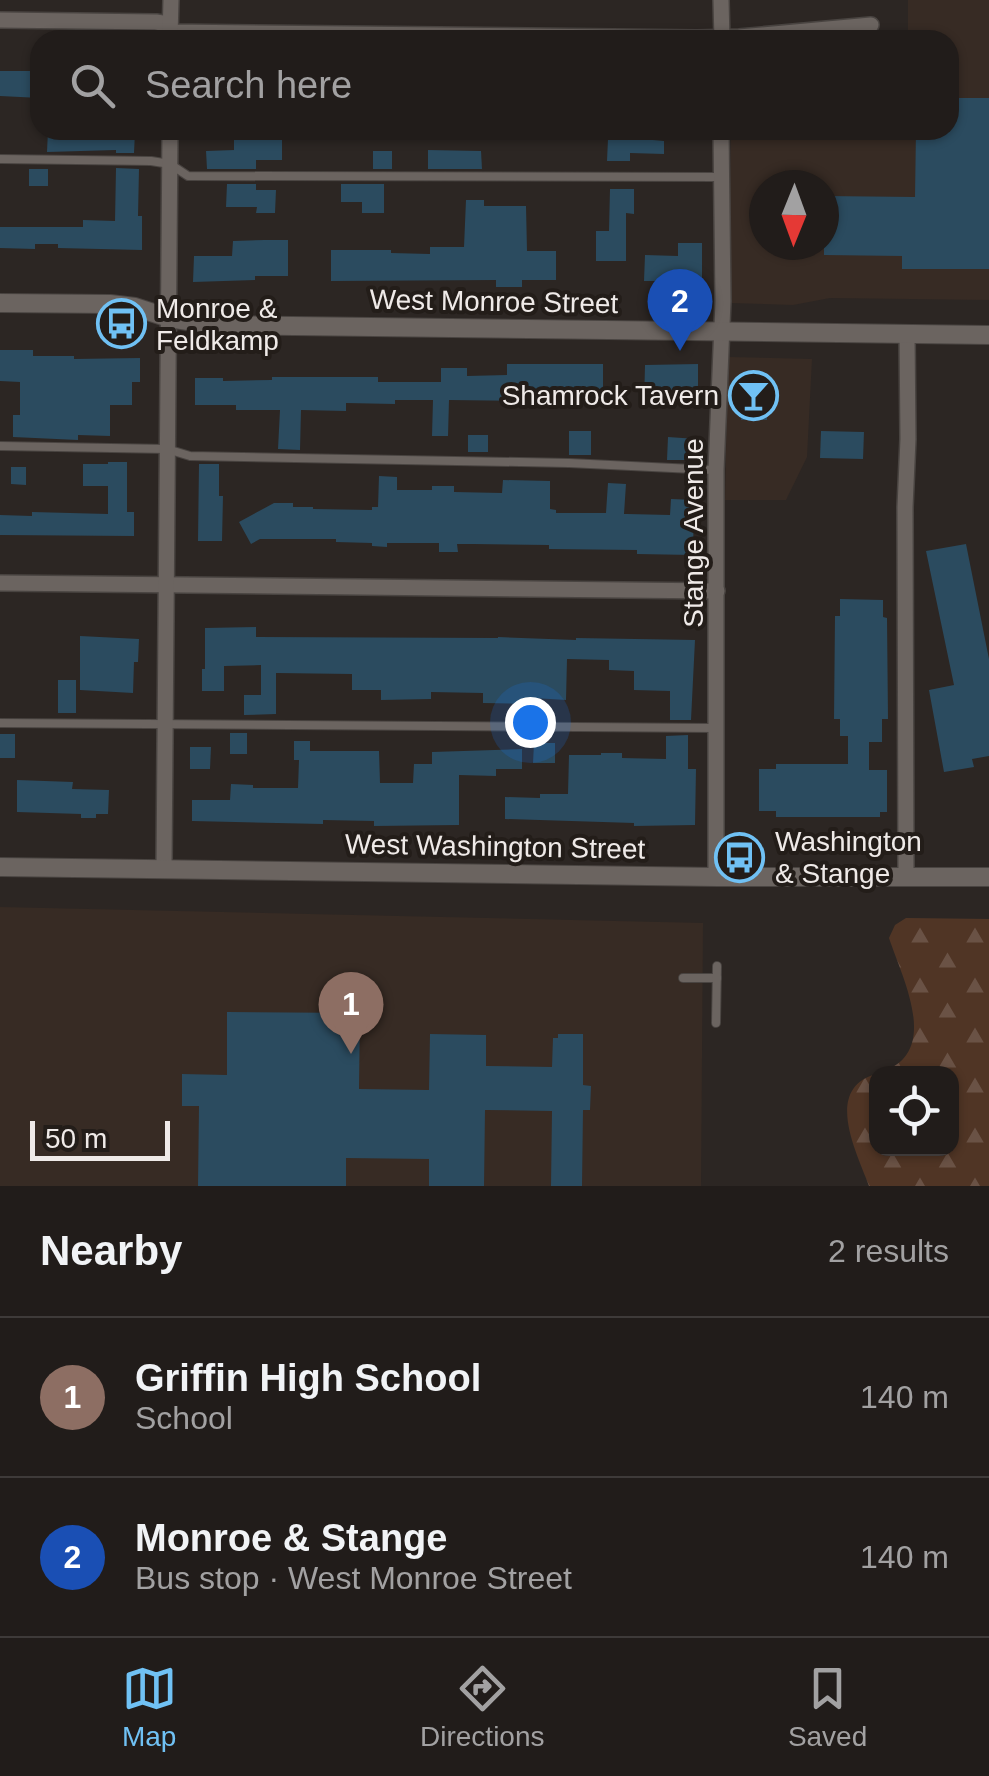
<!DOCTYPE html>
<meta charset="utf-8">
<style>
body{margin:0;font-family:Arial,sans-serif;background:#2d2927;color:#f1f3f6}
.controls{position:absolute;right:30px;bottom:30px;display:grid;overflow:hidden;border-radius:20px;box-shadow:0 2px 8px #0004}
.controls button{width:90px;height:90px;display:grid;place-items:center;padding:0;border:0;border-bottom:2px solid #3e3a39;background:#211c1a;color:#f1f3f6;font:50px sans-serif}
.compass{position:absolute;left:749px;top:170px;width:90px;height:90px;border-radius:50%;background:#211c1a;box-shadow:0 2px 8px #0004;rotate:181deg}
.scale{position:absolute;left:30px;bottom:25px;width:140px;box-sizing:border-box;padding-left:10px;border:5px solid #efeae8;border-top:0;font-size:28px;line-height:35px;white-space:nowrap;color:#efeae8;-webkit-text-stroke:8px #231d19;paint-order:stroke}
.you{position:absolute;left:530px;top:722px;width:35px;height:35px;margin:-25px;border:8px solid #fff;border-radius:50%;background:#1a73e8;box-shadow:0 0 0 15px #1a73e833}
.badge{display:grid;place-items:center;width:65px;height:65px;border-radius:50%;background:#70c1f4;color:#fff;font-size:32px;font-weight:700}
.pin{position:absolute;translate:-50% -82px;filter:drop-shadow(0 2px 5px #0008)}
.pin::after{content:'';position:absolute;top:52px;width:35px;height:30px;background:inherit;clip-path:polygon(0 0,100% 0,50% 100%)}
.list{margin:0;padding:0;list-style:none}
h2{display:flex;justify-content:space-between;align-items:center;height:130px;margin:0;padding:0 40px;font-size:42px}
h2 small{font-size:32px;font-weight:400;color:#a2a1a2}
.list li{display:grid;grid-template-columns:65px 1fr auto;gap:30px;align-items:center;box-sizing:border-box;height:160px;padding:0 40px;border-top:2px solid #3e3a39}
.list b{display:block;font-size:38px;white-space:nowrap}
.list p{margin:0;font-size:32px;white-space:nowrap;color:#a2a1a2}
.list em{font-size:32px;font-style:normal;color:#a2a1a2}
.icon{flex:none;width:55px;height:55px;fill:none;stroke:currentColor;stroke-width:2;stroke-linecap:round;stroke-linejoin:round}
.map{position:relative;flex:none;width:989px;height:1186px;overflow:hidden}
.search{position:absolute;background:#211c1a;box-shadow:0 2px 8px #0004;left:30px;right:30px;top:30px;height:110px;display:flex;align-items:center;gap:25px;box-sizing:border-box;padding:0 35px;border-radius:30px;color:#a2a1a2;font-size:38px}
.sheet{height:450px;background:#211c1a}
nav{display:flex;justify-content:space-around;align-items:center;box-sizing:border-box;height:140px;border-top:2px solid #3e3a39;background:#211c1a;font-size:28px;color:#a2a1a2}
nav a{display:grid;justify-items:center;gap:5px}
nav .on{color:#70c1f4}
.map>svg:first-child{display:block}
.built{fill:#372b24;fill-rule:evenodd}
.forest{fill:url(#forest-firs)}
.building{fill:#2b4b5f}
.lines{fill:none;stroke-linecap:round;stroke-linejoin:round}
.service-casing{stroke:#494441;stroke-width:10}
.minor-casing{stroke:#494441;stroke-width:18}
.tertiary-casing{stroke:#494441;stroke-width:20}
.service{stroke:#6b6460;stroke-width:8}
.minor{stroke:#6b6460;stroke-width:15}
.tertiary{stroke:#6b6460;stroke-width:18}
.labels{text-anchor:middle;stroke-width:8;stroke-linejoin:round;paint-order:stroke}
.street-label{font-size:28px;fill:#efeae8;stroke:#231d19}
.poi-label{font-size:28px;fill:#efeae8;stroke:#231d19;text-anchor:start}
</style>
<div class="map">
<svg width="989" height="1186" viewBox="0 0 989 1186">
<defs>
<pattern id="forest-firs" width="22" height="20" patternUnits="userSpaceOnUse" patternTransform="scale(2.5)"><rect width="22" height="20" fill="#503525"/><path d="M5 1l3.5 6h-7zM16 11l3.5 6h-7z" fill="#6a5245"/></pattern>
</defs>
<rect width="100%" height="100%" fill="#2c2623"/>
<g class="built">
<path d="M908,0H989V300L830,298L793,305L729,303L731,130H949V40H908ZM764,185H824V245H764Z"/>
<path d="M728,357L812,359L807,457L786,500H725Z"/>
<path d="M0,907L703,923L701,1186H0Z"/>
</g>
<path class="forest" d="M906,918L989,919V1186H869C857,1153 823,1089 876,1074V1148H952V1074L878,1073C943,1055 903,980 889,938L895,925Z"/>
<g class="building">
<path d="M0,71H40V98L0,96Z"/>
<path d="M949,98H989V269H902V256L824,255V196L915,197L916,130H949Z"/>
<path d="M48,130L135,132L134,153H116V150L47,152Z"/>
<path d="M633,134H653V140L664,141V154L630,153V161H607L608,139L633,140Z"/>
<path d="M234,139H282V160H256V169H207L206,151L234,150Z"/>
<path d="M428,150L481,151L482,169H428Z"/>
<rect x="373" y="151" width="19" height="18"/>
<path d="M116,168L139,169L138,216H142V250L58,248V244H35V249L0,248V227H83V220L115,221Z"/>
<rect x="29" y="169" width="19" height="17"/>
<path d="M227,184H256V190H276L275,213H256L257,207H226Z"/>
<path d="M341,184H384V213H362V202H341Z"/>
<path d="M610,189H634V214L626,213V261H596V231H609Z"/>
<path d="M466,200H484V206H526L527,251H556V280H522V287H496V280L331,281V250H391V253L430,254V247H464Z"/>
<path d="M265,240H288V276H255V280L193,282L194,256H232L233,241Z"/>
<path d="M678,243H702V288H677L678,281H644L645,255L678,256Z"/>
<path d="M0,350H33V356H74V359L140,358V382H132V405H110V436L78,435V440L13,437V415H20V382L0,381Z"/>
<path d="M507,364H603V404L542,405V401L449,400L448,436H432L433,400H395V404L346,403V411L301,410L300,450L278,449L280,410H236V405H195V378H223V381L272,380V377H378V382H441V368H467V376L507,375Z"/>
<path d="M698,364V399H668V404H644L645,365Z"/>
<path d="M742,373H767V420H741Z"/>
<rect x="569" y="431" width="22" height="24"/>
<path d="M821,431L864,432L863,459L820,458Z"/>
<rect x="468" y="435" width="20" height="17"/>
<path d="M668,437L697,439L696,460H667Z"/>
<path d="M108,462H127V512H134V536L0,535V515L32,516V512L108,514V486H83V464H108Z"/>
<path d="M199,464H219V496H223L222,541H198Z"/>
<path d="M11,467H26V485L11,484Z"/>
<path d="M379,476L397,477V490H432V486H454V492L502,493L503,480L550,481V509L556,510V513H606L608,483L626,484L624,514H627L670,515L671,499L694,500L693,555L637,554V550L549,549V545L473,544H457L458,552H439V543H387V547L372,546V543L336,542V539H260L251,544L239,522L274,503H293V507H313V509L372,510V507H378Z"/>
<path d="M966,544L989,659V756L972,759L974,767L944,772L929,690L954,685L926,551Z"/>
<path d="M840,599L883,600V617L887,618L888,719H882V742H869V770H887V812H880V817H776V811H759V769H776V764H848V736H840V719H834L835,616H840Z"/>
<path d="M256,627V637L498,638V637L576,640V638L695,640L691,720H670V691L634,690V671L609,670V660L567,659L566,700L533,698V704L483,703V693L431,692V699L381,700V690H352V674L276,673V714L244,715V695H261V665L224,666V691H202V669H205V628Z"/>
<path d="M80,636L139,639L138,662H134L133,693L80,690Z"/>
<rect x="58" y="680" width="18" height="33"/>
<rect x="230" y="733" width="17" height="21"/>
<rect x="0" y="734" width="15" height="24"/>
<path d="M688,735V769H696L695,825L634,826V823L505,819V797L540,798V794H568L569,755H601V753H622V758L666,759V736Z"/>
<path d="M294,741H310V751H379L380,783H413L414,764H432V752L522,749V769H496V776L459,775V825L374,826V821L323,820V824L192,821V800H230L231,784L253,785V788H298L299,760H294Z"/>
<path d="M534,743H555V763H533Z"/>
<path d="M190,747H211L210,769H190Z"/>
<path d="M17,780L73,782L72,789L109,790L108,814H96V818H81V814L17,812Z"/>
<path d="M227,1012L360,1013L359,1089L429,1090L430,1034L486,1035V1066L552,1067L553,1038H558V1034H583V1085L591,1086L590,1110H583L582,1186H551L552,1111L485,1110L484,1186H429V1159L346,1158V1186H198L199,1106H182V1074L227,1075Z"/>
</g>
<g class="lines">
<defs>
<g id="service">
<path d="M0,159L151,161L170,164L188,176L720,177"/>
<path d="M0,446L167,449L190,456L569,463L714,470"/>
<path d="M0,723L715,728"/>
<path d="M683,978H717"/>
<path d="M716,1023L717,966"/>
</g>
<g id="minor">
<path d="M721,0L722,40"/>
<path d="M0,20L156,22L162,23L171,32L697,38L739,37L871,25"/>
<path d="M170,36L171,0"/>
<path d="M0,583L717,591"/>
<path d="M164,868L170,130"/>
<path d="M716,877V470L723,301L721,130"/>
<path d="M906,877L905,507L908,439L907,334"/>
</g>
<g id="tertiary">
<path d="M0,303L110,304L135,307L169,318L214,325L989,335"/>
<path d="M0,867L716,877H989"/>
</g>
</defs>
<use href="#service" class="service-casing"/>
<use href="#minor" class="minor-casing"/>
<use href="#tertiary" class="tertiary-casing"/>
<use href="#service" class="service"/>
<use href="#minor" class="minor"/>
<use href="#tertiary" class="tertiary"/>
</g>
<defs>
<symbol id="bus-ring" viewBox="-11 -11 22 22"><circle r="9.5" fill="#231d19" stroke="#70c1f4" stroke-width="1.5"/><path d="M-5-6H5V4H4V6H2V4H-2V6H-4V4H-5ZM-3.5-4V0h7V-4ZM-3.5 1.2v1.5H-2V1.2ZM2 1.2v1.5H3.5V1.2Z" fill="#70c1f4"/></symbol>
<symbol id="bar-ring" viewBox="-11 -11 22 22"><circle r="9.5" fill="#231d19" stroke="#70c1f4" stroke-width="1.5"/><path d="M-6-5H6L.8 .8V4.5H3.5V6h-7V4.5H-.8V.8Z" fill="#70c1f4"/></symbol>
</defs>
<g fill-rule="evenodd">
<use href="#bus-ring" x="94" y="296" width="55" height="55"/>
<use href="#bar-ring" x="726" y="368" width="55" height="55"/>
<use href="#bus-ring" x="712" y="830" width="55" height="55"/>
</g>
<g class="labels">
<g class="street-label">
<text transform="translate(494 301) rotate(1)" y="10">West Monroe Street</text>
<text transform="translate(693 533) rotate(-90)" y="10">Stange Avenue</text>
<text transform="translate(495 846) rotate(1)" y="10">West Washington Street</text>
</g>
<g class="poi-label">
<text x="156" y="318">Monroe &amp;<tspan x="156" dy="32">Feldkamp</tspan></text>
<text x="719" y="405" text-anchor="end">Shamrock Tavern</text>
<text x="775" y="851">Washington<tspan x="775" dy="32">&amp; Stange</tspan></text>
</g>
</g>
</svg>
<div class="controls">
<button><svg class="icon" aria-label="locate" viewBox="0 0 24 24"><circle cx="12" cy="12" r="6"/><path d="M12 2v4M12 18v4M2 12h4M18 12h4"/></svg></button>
</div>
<svg class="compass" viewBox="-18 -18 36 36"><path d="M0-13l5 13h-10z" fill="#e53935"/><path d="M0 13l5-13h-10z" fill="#a2a1a2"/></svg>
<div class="scale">50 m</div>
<div class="you"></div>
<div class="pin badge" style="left:351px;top:1054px;background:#8d6e63">1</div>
<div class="pin badge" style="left:680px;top:351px;background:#1a4fb4">2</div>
<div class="search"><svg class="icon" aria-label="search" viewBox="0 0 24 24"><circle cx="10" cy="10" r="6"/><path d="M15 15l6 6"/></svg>Search here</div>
</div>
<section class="sheet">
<h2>Nearby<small>2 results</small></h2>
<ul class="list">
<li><span class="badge" style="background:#8d6e63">1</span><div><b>Griffin High School</b><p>School</p></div><em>140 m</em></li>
<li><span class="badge" style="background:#1a4fb4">2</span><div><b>Monroe &amp; Stange</b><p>Bus stop · West Monroe Street</p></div><em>140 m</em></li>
</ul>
</section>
<nav>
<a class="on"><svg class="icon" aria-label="map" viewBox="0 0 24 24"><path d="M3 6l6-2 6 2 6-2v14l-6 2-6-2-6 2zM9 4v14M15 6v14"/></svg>Map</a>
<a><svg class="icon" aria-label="directions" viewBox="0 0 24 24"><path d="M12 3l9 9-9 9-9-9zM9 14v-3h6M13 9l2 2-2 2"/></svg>Directions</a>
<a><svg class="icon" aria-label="saved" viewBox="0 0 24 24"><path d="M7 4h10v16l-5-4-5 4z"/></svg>Saved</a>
</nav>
